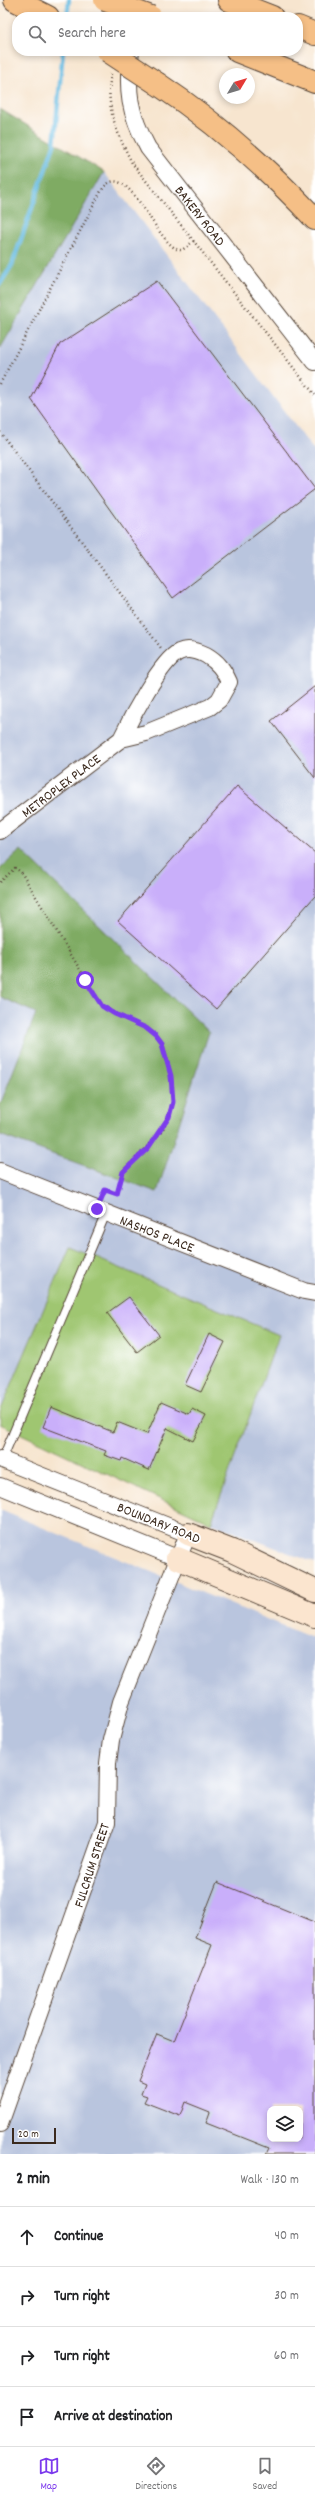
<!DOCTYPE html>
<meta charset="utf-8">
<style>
body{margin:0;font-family:Dekko,sans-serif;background:#f6f6f6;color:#202124}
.controls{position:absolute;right:12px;bottom:12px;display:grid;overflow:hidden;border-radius:8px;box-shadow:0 2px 6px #0003}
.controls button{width:36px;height:36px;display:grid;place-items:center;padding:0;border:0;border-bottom:1px solid #e0e0e0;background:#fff;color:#202124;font:20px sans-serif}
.compass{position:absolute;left:219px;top:68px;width:36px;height:36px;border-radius:50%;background:#fff;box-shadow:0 2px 6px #0003;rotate:52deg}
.scale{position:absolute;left:12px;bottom:10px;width:44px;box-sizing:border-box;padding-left:4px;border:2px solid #3b2a1e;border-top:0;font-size:11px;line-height:14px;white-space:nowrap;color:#3b2a1e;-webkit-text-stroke:3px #fff;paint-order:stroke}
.stop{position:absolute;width:12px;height:12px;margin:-9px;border:3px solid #7c3aed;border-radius:50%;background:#fff}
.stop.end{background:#7c3aed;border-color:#fff;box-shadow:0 1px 4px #0008}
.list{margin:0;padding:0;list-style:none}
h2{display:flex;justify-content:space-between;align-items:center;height:52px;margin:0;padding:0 16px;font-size:17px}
h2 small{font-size:13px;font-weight:400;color:#757577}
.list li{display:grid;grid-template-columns:26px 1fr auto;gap:12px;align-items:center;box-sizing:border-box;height:60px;padding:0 16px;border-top:1px solid #e0e0e0}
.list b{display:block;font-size:15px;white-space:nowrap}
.list em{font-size:13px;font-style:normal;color:#757577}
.icon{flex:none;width:22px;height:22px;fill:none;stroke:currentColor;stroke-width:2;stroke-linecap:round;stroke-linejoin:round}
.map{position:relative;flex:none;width:315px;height:2154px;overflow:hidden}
.search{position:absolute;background:#fff;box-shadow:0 2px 6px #0003;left:12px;right:12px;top:12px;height:44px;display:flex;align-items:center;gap:10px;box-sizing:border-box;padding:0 14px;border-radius:16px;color:#757577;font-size:15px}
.sheet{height:292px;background:#fff}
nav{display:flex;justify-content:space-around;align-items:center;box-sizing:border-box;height:56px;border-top:1px solid #e0e0e0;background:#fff;font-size:11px;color:#757577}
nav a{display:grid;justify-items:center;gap:2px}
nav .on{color:#7c3aed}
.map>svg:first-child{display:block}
.industrial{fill:#b9c5de;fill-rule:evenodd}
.green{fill:#9fc671;stroke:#6d7848}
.forest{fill:#7fab63;stroke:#5d6a40}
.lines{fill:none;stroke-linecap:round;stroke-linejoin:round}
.stream{stroke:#64bae0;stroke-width:4.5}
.building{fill:#c9affa;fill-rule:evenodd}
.lane-casing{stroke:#574639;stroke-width:10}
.street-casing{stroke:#574639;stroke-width:18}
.secondary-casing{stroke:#574639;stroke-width:24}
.highway-casing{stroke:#574639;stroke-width:24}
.path{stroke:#574639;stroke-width:2.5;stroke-dasharray:1 3;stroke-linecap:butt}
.lane{stroke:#fff;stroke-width:8}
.street{stroke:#fff;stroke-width:16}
.secondary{stroke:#fbe5cf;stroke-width:22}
.highway{stroke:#f5bf86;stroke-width:22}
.highway-bridge-casing{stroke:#574639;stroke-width:24;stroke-linecap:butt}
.highway-bridge{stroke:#f5bf86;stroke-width:22}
.route{stroke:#7c3aed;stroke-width:5}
.labels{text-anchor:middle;stroke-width:3.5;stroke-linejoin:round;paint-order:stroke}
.street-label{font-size:14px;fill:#3b2a1e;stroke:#fff}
</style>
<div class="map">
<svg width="315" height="2154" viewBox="0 0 315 2154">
<rect width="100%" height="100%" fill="#fff"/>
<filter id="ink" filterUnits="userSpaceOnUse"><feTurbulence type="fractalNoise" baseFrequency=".025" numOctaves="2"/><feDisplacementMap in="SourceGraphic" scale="8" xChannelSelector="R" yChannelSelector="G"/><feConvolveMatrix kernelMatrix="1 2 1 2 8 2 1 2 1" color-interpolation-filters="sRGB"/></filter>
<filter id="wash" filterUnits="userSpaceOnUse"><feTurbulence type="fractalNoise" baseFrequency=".012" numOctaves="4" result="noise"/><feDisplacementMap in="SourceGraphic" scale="16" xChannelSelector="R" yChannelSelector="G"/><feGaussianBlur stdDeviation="0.9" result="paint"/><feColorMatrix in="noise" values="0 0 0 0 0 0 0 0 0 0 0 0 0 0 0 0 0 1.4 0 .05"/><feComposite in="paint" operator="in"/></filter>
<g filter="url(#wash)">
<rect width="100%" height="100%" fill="#f7e5cf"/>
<g class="industrial">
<path d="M104,172L315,452V1563L211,1523L279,1335L70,1247L0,1412V349Z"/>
<path d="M0,1510L315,1639V2154H0ZM270,2109H300V2139H270Z"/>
</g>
<path class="green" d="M70,1247L279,1335L211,1523L0,1424V1412Z"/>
<g class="forest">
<path d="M0,109L104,172L0,349Z"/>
<path d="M21,850L209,1032L157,1192L0,1135V1105L36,1013L0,997V869Z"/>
</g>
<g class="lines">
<g class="stream">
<path d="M67,17L69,0"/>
<path d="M0,284L12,265L54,145L63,51"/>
</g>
</g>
<g id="blocks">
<g class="building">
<path d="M157,281L315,489L173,598L31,399L60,344Z"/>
<path d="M315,686V778L271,721Z"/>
<path d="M237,786L315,853V896L216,1009L118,921Z"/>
<path d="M129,1297L159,1335L137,1352L107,1313Z"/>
<path d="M209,1334L225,1342L201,1392L185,1385Z"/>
<path d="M161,1402L189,1414L192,1409L206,1416L193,1441L167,1428L149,1470L122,1458L121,1461L104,1455L106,1451L43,1427L51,1407L113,1432L117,1422L147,1434Z"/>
<path d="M217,1882L315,1922V2154H266L269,2148L206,2123L210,2112L185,2102L180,2116L144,2102L147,2096L141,2094L145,2084L138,2081L157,2034L174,2041L212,1945L195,1938ZM270,2109H300V2139H270Z"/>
</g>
</g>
</g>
<g filter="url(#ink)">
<use href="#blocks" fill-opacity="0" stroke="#574639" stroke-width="1"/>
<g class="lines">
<defs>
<path id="lane" d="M2,1460L106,1213"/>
<g id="street">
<path id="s1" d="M131,51C126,91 129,113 148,148L315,362"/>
<path id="s2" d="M0,831L121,739L146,733L210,707L219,700L229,682C223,669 218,662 206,655C198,651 187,648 179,652C161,660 130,720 121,739"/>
<path id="s3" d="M0,1171L304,1291L315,1293"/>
<path d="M0,1459L188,1534L121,1702L111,1740L108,1763L107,1822L0,2124"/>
<path d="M0,1486L177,1558"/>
</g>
<g id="secondary">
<path d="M188,1534L232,1551L315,1591"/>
<path d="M177,1558L315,1616"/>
</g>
<g id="highway">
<path d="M15,0L48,17"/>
<path d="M229,0L272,17"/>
<path d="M298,27L315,34"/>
<path d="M237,51L315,82"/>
<path d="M158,84C217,123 267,168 315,219"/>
</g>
</defs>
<use href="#lane" class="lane-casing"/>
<use href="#street" class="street-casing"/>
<use href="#secondary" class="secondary-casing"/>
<use href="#highway" class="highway-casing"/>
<g class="path">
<path d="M111,74C105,108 117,133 132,163L315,395"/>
<path d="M0,384L100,193C126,147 158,253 182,250L194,241"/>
<path d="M0,432L161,648"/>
<path d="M0,882L15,868L21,872L102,1006L115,1014L146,1028L156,1036L162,1044L171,1076L173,1102L163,1130L123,1172L117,1194L105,1190L103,1197"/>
</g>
<use href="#lane" class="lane"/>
<use href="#street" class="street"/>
<use href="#secondary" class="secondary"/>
<use href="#highway" class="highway"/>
<defs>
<g id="highway-bridge">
<path d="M105,0L151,17"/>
<path d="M108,51L158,84"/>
</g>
</defs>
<use href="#highway-bridge" class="highway-bridge-casing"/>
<use href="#highway-bridge" class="highway-bridge"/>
</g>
</g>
<g class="lines" filter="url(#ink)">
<path class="route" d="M85,980L102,1006L115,1014L146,1028L156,1036L162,1044L171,1076L173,1102L169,1117L148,1148L123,1172L117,1194L105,1190L97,1209"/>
</g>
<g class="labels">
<g class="street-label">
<text dy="5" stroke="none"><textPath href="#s1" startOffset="186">BAKERY ROAD</textPath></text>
<text dy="5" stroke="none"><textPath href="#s2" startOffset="76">METROPLEX PLACE</textPath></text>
<text dy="5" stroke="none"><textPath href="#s3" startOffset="169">NASHOS PLACE</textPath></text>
<text transform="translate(159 1522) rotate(22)" y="5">BOUNDARY ROAD</text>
<text transform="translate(91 1865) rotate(-72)" y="5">FULCRUM STREET</text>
</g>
</g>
</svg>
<div class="controls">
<button><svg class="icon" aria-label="layers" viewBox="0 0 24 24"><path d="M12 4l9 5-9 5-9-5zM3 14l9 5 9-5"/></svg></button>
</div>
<svg class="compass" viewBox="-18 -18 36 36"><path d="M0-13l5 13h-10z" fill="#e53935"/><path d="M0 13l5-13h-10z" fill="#757577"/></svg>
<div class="scale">20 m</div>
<div class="stop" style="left:85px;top:980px"></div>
<div class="stop end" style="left:97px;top:1209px"></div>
<div class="search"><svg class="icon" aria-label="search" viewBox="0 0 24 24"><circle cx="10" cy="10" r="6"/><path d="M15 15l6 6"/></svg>Search here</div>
</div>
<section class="sheet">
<h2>2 min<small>Walk · 130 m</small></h2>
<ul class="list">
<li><svg class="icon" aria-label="ahead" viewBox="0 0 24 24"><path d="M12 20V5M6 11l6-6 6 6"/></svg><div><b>Continue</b></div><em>40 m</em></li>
<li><svg class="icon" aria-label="right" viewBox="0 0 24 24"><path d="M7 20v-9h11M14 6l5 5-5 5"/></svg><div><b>Turn right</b></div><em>30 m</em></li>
<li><svg class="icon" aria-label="right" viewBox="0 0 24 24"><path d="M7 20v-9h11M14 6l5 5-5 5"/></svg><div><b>Turn right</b></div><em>60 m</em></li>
<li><svg class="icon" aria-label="arrive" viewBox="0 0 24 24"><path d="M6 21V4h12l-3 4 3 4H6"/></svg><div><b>Arrive at destination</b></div></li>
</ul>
</section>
<nav>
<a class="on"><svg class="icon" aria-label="map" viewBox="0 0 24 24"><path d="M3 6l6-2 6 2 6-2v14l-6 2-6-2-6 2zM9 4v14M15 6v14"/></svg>Map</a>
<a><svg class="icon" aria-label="directions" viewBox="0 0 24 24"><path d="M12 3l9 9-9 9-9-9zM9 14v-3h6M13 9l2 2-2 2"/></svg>Directions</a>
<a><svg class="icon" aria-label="saved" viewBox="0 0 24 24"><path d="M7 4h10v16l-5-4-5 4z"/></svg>Saved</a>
</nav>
